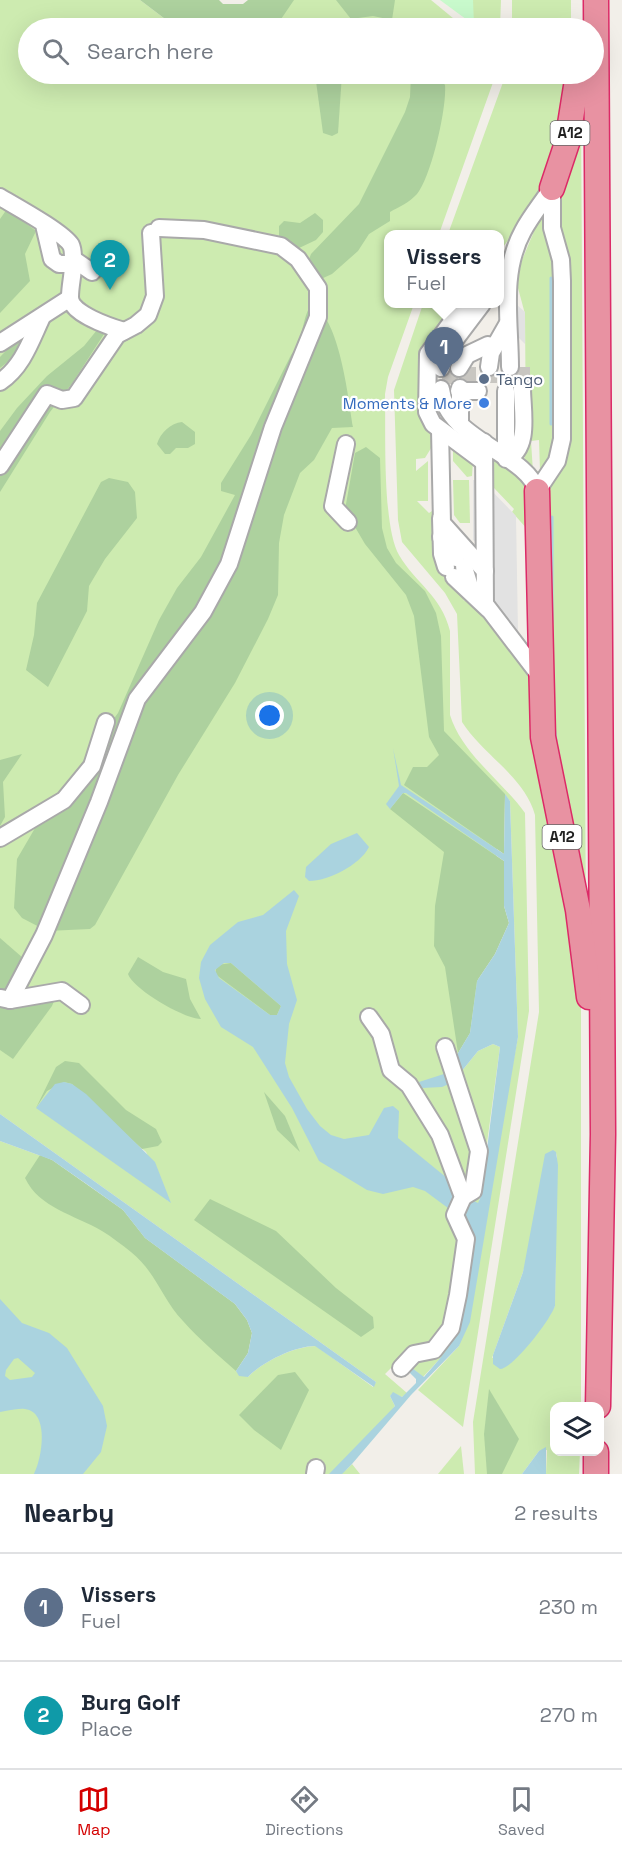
<!DOCTYPE html>
<style>
body{margin:0;font-family:"Space Grotesk",sans-serif;background:#f2f2f3;color:#1f2937}
.controls{position:absolute;right:18px;bottom:18px;display:grid;overflow:hidden;border-radius:12px;box-shadow:0 6px 24px #0002}
.controls button{width:54px;height:54px;display:grid;place-items:center;padding:0;border:0;border-bottom:2px solid #e0e1e3;background:#fff;color:#1f2937;font:30px sans-serif}
.you{position:absolute;left:270px;top:716px;width:21px;height:21px;margin:-15px;border:4px solid #fff;border-radius:50%;background:#1a73e8;box-shadow:0 0 0 9px #1a73e833}
.badge{display:grid;place-items:center;width:39px;height:39px;border-radius:50%;background:#d40000;color:#fff;font-size:20px;font-weight:700}
.pin{position:absolute;translate:-50% -50px;filter:drop-shadow(0 2px 3px #0008)}
.pin::after{content:'';position:absolute;top:32px;width:21px;height:18px;background:inherit;clip-path:polygon(0 0,100% 0,50% 100%)}
.popup{position:absolute;left:384px;top:230px;width:120px;height:78px;box-sizing:border-box;display:grid;place-content:center;border-radius:12px;background:#fff;filter:drop-shadow(0 2px 4px #0005);font-size:20px;white-space:nowrap;color:#747a83}
.popup b{font-size:22px;color:#1f2937}
.popup::after{content:'';position:absolute;left:50%;top:100%;margin-left:-12px;border:12px solid transparent;border-top-color:#fff}
.list{margin:0;padding:0;list-style:none}
h2{display:flex;justify-content:space-between;align-items:center;height:78px;margin:0;padding:0 24px;font-size:26px}
h2 small{font-size:20px;font-weight:400;color:#747a83}
.list li{display:grid;grid-template-columns:39px 1fr auto;gap:18px;align-items:center;box-sizing:border-box;height:108px;padding:0 24px;border-top:2px solid #e0e1e3}
.list b{display:block;font-size:22px;white-space:nowrap}
.list p{margin:0;font-size:20px;white-space:nowrap;color:#747a83}
.list em{font-size:20px;font-style:normal;color:#747a83}
.icon{flex:none;width:33px;height:33px;fill:none;stroke:currentColor;stroke-width:2;stroke-linecap:round;stroke-linejoin:round}
.map{position:relative;flex:none;width:622px;height:1474px;overflow:hidden}
.search{position:absolute;background:#fff;box-shadow:0 6px 24px #0002;left:18px;right:18px;top:18px;height:66px;display:flex;align-items:center;gap:15px;box-sizing:border-box;padding:0 21px;border-radius:33px;color:#747a83;font-size:22px}
.sheet{height:294px;background:#fff}
nav{display:flex;justify-content:space-around;align-items:center;box-sizing:border-box;height:84px;border-top:2px solid #e0e1e3;background:#fff;font-size:16px;color:#747a83}
nav a{display:grid;justify-items:center;gap:3px}
nav .on{color:#d40000}
.map>svg:first-child{display:block}
.grass{fill:#cdebb0;fill-rule:evenodd}
.forest{fill:#add19e}
.park{fill:#c8facc}
.parking{fill:#e2e2e2}
.water{fill:#aad3df;fill-rule:evenodd}
.lines{fill:none;stroke-linecap:round;stroke-linejoin:round}
.stream{stroke:#aad3df;stroke-width:3}
.minor-tunnel{stroke:#c8c6c1;stroke-width:16;stroke-dasharray:16 8;stroke-linecap:butt}
.minor-casing{stroke:#a9a9a9;stroke-width:20}
.highway-casing{stroke:#dc2a67;stroke-width:27}
.minor{stroke:#fff;stroke-width:16}
.highway{stroke:#e892a2;stroke-width:24}
.service-dot{fill:#5c6f8a;stroke:#fff;stroke-width:2}
.shop-dot{fill:#3f7fe0;stroke:#fff;stroke-width:2}
.labels{text-anchor:middle;stroke-width:4.5;stroke-linejoin:round;paint-order:stroke}
.shield{fill:#fff;stroke:#646464;stroke-width:1.5}
.shield-label{font-size:15px;font-weight:bold;fill:#222}
.service-label{font-size:16px;fill:#4e5e75;stroke:#fff;text-anchor:start}
.shop-label{font-size:16px;fill:#366cbe;stroke:#fff;text-anchor:end}
</style>
<div class="map">
<svg width="622" height="1474" viewBox="0 0 622 1474">
<rect width="100%" height="100%" fill="#f2efe9"/>
<g class="grass">
<path d="M0,0H140L177,28H28V74H496L439,234H388V304H414L388,377L385,394C386,431 382,525 399,555C416,584 441,595 450,631V715C462,754 502,781 525,813L529,1011L463,1427L418,1390L459,1346L518,1037L510,801L505,795L470,1033L455,1058L461,1072L478,1051L493,1044L500,1047L463,1321L451,1347L423,1377L408,1365L395,1364L385,1374L407,1393L402,1397L393,1393L390,1396L395,1406L345,1471L352,1464L360,1474H0V1141L52,1160L123,1210L145,1238L235,1304L236,1371L248,1377C262,1362 295,1346 316,1346L373,1387L376,1382L0,1114ZM126,1135L146,1152L168,1201Z"/>
<path d="M288,0H431L465,28H254Z"/>
<path d="M473,0H501L500,28H482L469,19Z"/>
<rect x="512" y="0" width="59" height="28"/>
<path d="M506,74H569L556,164L524,219L500,251V234H448Z"/>
<path d="M581,111L586,926L555,787L546,491L561,465L557,204Z"/>
<path d="M545,205V227L558,272L559,426L554,456L538,480C521,467 523,467 526,448L525,314L518,288L517,272ZM539,440L540,471L533,472L531,441Z"/>
<path d="M423,304H459L430,341L433,445L425,458L416,459V471L428,461V501H417L429,513L432,511L437,515V567L461,591L464,601L468,598L516,648L531,680L581,982V1406H554V1452H580L579,1474H546L547,1450L539,1451L522,1474H475L473,1422L539,1012L535,815C525,777 482,754 462,722L457,614L445,593L402,542L398,520L394,390ZM557,1153L555,1306L546,1321L492,1358L523,1272Z"/>
<path d="M453,445L473,461L472,476L467,477L453,461Z"/>
<path d="M494,456L527,481L528,530L512,512L514,509L494,488Z"/>
<path d="M453,480H469L470,523H460L454,515Z"/>
<path d="M461,1446L464,1474H438Z"/>
</g>
<g class="forest">
<path d="M140,0H219L223,4H243L248,0H294L275,28H177Z"/>
<path d="M336,0H395L392,20L373,16L351,19Z"/>
<path d="M315,74H342L338,133L332,136L323,133Z"/>
<path d="M411,74H437L445,85C447,108 431,177 417,194C410,202 399,207 390,212V221L369,234L358,251L332,274L321,279L308,262L311,254L359,204L405,112L410,97Z"/>
<path d="M7,209L36,231L25,254L30,281L0,313V219Z"/>
<path d="M315,213L323,220V232L316,240L297,249L266,236L279,237V226L284,221L300,223Z"/>
<path d="M312,303C340,320 348,396 353,427L332,428L314,460L300,473L284,515L279,543L278,595L268,619L235,683L178,775L95,925L90,929L47,931L22,918L14,908L17,859L38,823L118,713L159,620L177,588L201,557L235,495L221,491V483L251,435L291,355C305,337 301,319 312,303Z"/>
<path d="M27,329L42,335L0,368V357Z"/>
<path d="M102,329L104,334L73,382L50,412L0,492V431L17,408L47,376L84,346L97,330Z"/>
<path d="M182,422L195,432V444L188,448H176L170,454H165L157,444C160,433 171,423 182,422Z"/>
<path d="M366,447L380,458L382,528L387,548L396,563L425,591L436,613L441,636L444,731L505,794L504,854L404,785L413,767H427L439,755L429,737L414,616L406,595L365,544L345,510L355,453Z"/>
<path d="M109,478L128,482L135,492L137,518L105,559L89,586L87,611L48,687L26,670L34,635L37,603L101,482Z"/>
<path d="M22,754L3,782L5,817L0,826V760Z"/>
<path d="M403,793L504,861V906L509,923L495,954L477,981L470,1033L458,1053L445,967L434,946L435,906L444,852L390,809Z"/>
<path d="M0,938L23,958L5,992L0,991Z"/>
<path d="M138,957L163,972L186,979L190,999L201,1019C184,1019 133,989 128,974Z"/>
<path d="M231,963L281,1006L277,1015H270L215,974L217,965Z"/>
<path d="M56,996L52,1006L13,1059L0,1050V1004Z"/>
<path d="M65,1061L79,1063L126,1110L156,1129L162,1142L158,1146L142,1149L72,1084L64,1082L47,1091L36,1108L56,1067Z"/>
<path d="M264,1092L285,1116L300,1152L277,1130Z"/>
<path d="M40,1155L52,1160L123,1210L145,1238L235,1304L247,1320L252,1333L248,1353L236,1371C218,1355 199,1339 183,1321C162,1299 156,1272 131,1252C122,1245 112,1237 102,1231C75,1215 39,1208 25,1178Z"/>
<path d="M210,1199L276,1231L336,1288L373,1317L374,1328L361,1337L194,1220Z"/>
<path d="M295,1372L309,1390L281,1450L254,1430L239,1415L278,1375Z"/>
<path d="M489,1389L519,1439L502,1474H487L484,1434Z"/>
</g>
<path class="park" d="M440,0H473L474,25Z"/>
<g class="parking">
<path d="M517,305L525,312V344L517,336Z"/>
<path d="M473,480H477L478,544L473,540Z"/>
<path d="M490,489L516,516L518,632L491,605Z"/>
</g>
<g class="water">
<path d="M393,748L401,785L504,854L505,794L510,801L518,1037L470,1322L459,1346L411,1395L352,1464L342,1474H329L395,1406L390,1396L393,1392L402,1397L416,1383V1379L405,1368L408,1365L424,1377C461,1336 462,1328 468,1274C469,1263 473,1249 472,1237C471,1221 459,1214 470,1199L478,1203L481,1196L500,1047L493,1044L478,1051L461,1072L455,1058L470,1033L477,981L495,954L509,923L504,906V861L406,793H403L390,809L386,804L399,786Z"/>
<path d="M357,833L369,847C360,865 328,881 309,881L305,877L306,867L331,844Z"/>
<path d="M294,890L299,896L286,931L287,964L297,1000L289,1024L285,1063L289,1077L307,1109L320,1126L331,1135L344,1139L369,1135L384,1108L393,1106L399,1111L398,1138L447,1178L458,1196L452,1211L425,1191L413,1187L383,1194L367,1190L319,1161L292,1108L253,1047L221,1027L205,999L199,978L201,962L210,945L238,922L263,915ZM224,963H231L281,1006L277,1015H270L219,978L215,970Z"/>
<path d="M447,1073L451,1083L442,1087L422,1088L419,1082Z"/>
<path d="M64,1082L72,1084L86,1094L155,1162L171,1203L36,1108L55,1084Z"/>
<path d="M0,1114L376,1382L374,1387L315,1346C295,1346 262,1362 248,1377L239,1376L236,1371L248,1353L252,1333L247,1320L235,1304L145,1238L123,1210L88,1185L52,1160L0,1141Z"/>
<path d="M553,1150L556,1152L558,1165L555,1306C550,1320 514,1368 500,1369L493,1364V1355L523,1272L545,1154Z"/>
<path d="M0,1299L22,1323L49,1333L67,1348L103,1406L107,1426L101,1452L83,1474H34C42,1459 50,1412 25,1409C17,1408 8,1411 0,1412ZM18,1358L35,1373L32,1377L10,1380L5,1376L6,1370L14,1359Z"/>
<path d="M546,1447V1474H522L539,1451Z"/>
</g>
<g class="lines">
<g class="stream">
<path d="M551,278V424"/>
<path d="M552,517V622"/>
<path d="M554,725L556,741"/>
</g>
<g class="minor-tunnel">
<path d="M468,367V388"/>
<path d="M489,367V391"/>
<path d="M510,367V388"/>
<path d="M522,367V388"/>
<path d="M450,368V388"/>
</g>
<defs>
<g id="minor">
<path d="M0,197C15,206 63,232 71,245C73,249 73,254 73,259L68,264H59L52,259L44,225"/>
<path d="M73,259C74,272 70,284 70,297C70,314 111,327 124,331"/>
<path d="M73,259L92,272"/>
<path d="M465,304L428,354L427,412L433,424L484,462"/>
<path d="M0,343L70,298"/>
<path d="M489,367L491,353L507,325"/>
<path d="M510,367C510,321 500,273 523,231C531,216 542,203 551,189"/>
<path d="M441,368L448,349L482,304"/>
<path d="M459,368L467,355L488,345"/>
<path d="M0,382C22,367 30,343 41,319"/>
<path d="M460,388V424"/>
<path d="M441,389C446,440 528,454 537,491L557,461L562,439V281L561,260L552,228V188"/>
<path d="M459,391H478"/>
<path d="M506,391V459C531,449 522,410 522,388"/>
<path d="M440,430L442,523L485,571"/>
<path d="M484,442L485,604L540,676"/>
<path d="M346,444L333,506L348,522"/>
<path d="M0,466L47,394L62,400L74,398L117,335L136,325L148,315L155,296L151,233"/>
<path d="M441,518L442,554L446,567"/>
<path d="M441,537L444,547L456,558"/>
<path d="M464,567L471,590"/>
<path d="M454,577L488,609"/>
<path d="M0,838L64,800L92,766L106,722"/>
<path d="M1,998L10,1000L62,991L81,1005"/>
<path d="M10,1000L44,935L99,802L137,699L203,612L229,564L273,427L318,317V288L298,259L281,246L204,230L159,228"/>
<path d="M369,1017L381,1034L391,1070L409,1085L440,1135L463,1197L455,1215L466,1239L458,1295L451,1328L434,1350L414,1354L401,1368"/>
<path d="M445,1047L479,1151L473,1191L463,1197"/>
<path d="M315,1474L316,1468"/>
</g>
<g id="highway">
<path d="M596,0L603,1134L598,1406"/>
<path d="M552,188L567,143L578,74"/>
<path d="M537,491L543,737L578,910L589,997"/>
<path d="M596,1474V1452"/>
</g>
</defs>
<use href="#minor" class="minor-casing"/>
<use href="#highway" class="highway-casing"/>
<use href="#minor" class="minor"/>
<use href="#highway" class="highway"/>
</g>
<circle class="service-dot" cx="484" cy="379" r="6"/>
<circle class="shop-dot" cx="484" cy="403" r="6"/>
<g class="labels">
<g class="shield">
<rect x="550.5" y="121" width="39" height="24" rx="4.5"/>
<rect x="542.5" y="825" width="39" height="24" rx="4.5"/>
</g>
<g class="shield-label">
<text x="570" y="138">A12</text>
<text x="562" y="842">A12</text>
</g>
<g class="service-label">
<text x="496" y="385">Tango</text>
</g>
<g class="shop-label">
<text x="472" y="409">Moments &amp; More</text>
</g>
</g>
</svg>
<div class="controls">
<button><svg class="icon" aria-label="layers" viewBox="0 0 24 24"><path d="M12 4l9 5-9 5-9-5zM3 14l9 5 9-5"/></svg></button>
</div>
<div class="you"></div>
<div class="pin badge" style="left:444px;top:377px;background:#5c6f8a">1</div>
<div class="popup"><b>Vissers</b>Fuel</div>
<div class="pin badge" style="left:110px;top:290px;background:#0f9aa8">2</div>
<div class="search"><svg class="icon" aria-label="search" viewBox="0 0 24 24"><circle cx="10" cy="10" r="6"/><path d="M15 15l6 6"/></svg>Search here</div>
</div>
<section class="sheet">
<h2>Nearby<small>2 results</small></h2>
<ul class="list">
<li><span class="badge" style="background:#5c6f8a">1</span><div><b>Vissers</b><p>Fuel</p></div><em>230 m</em></li>
<li><span class="badge" style="background:#0f9aa8">2</span><div><b>Burg Golf</b><p>Place</p></div><em>270 m</em></li>
</ul>
</section>
<nav>
<a class="on"><svg class="icon" aria-label="map" viewBox="0 0 24 24"><path d="M3 6l6-2 6 2 6-2v14l-6 2-6-2-6 2zM9 4v14M15 6v14"/></svg>Map</a>
<a><svg class="icon" aria-label="directions" viewBox="0 0 24 24"><path d="M12 3l9 9-9 9-9-9zM9 14v-3h6M13 9l2 2-2 2"/></svg>Directions</a>
<a><svg class="icon" aria-label="saved" viewBox="0 0 24 24"><path d="M7 4h10v16l-5-4-5 4z"/></svg>Saved</a>
</nav>
